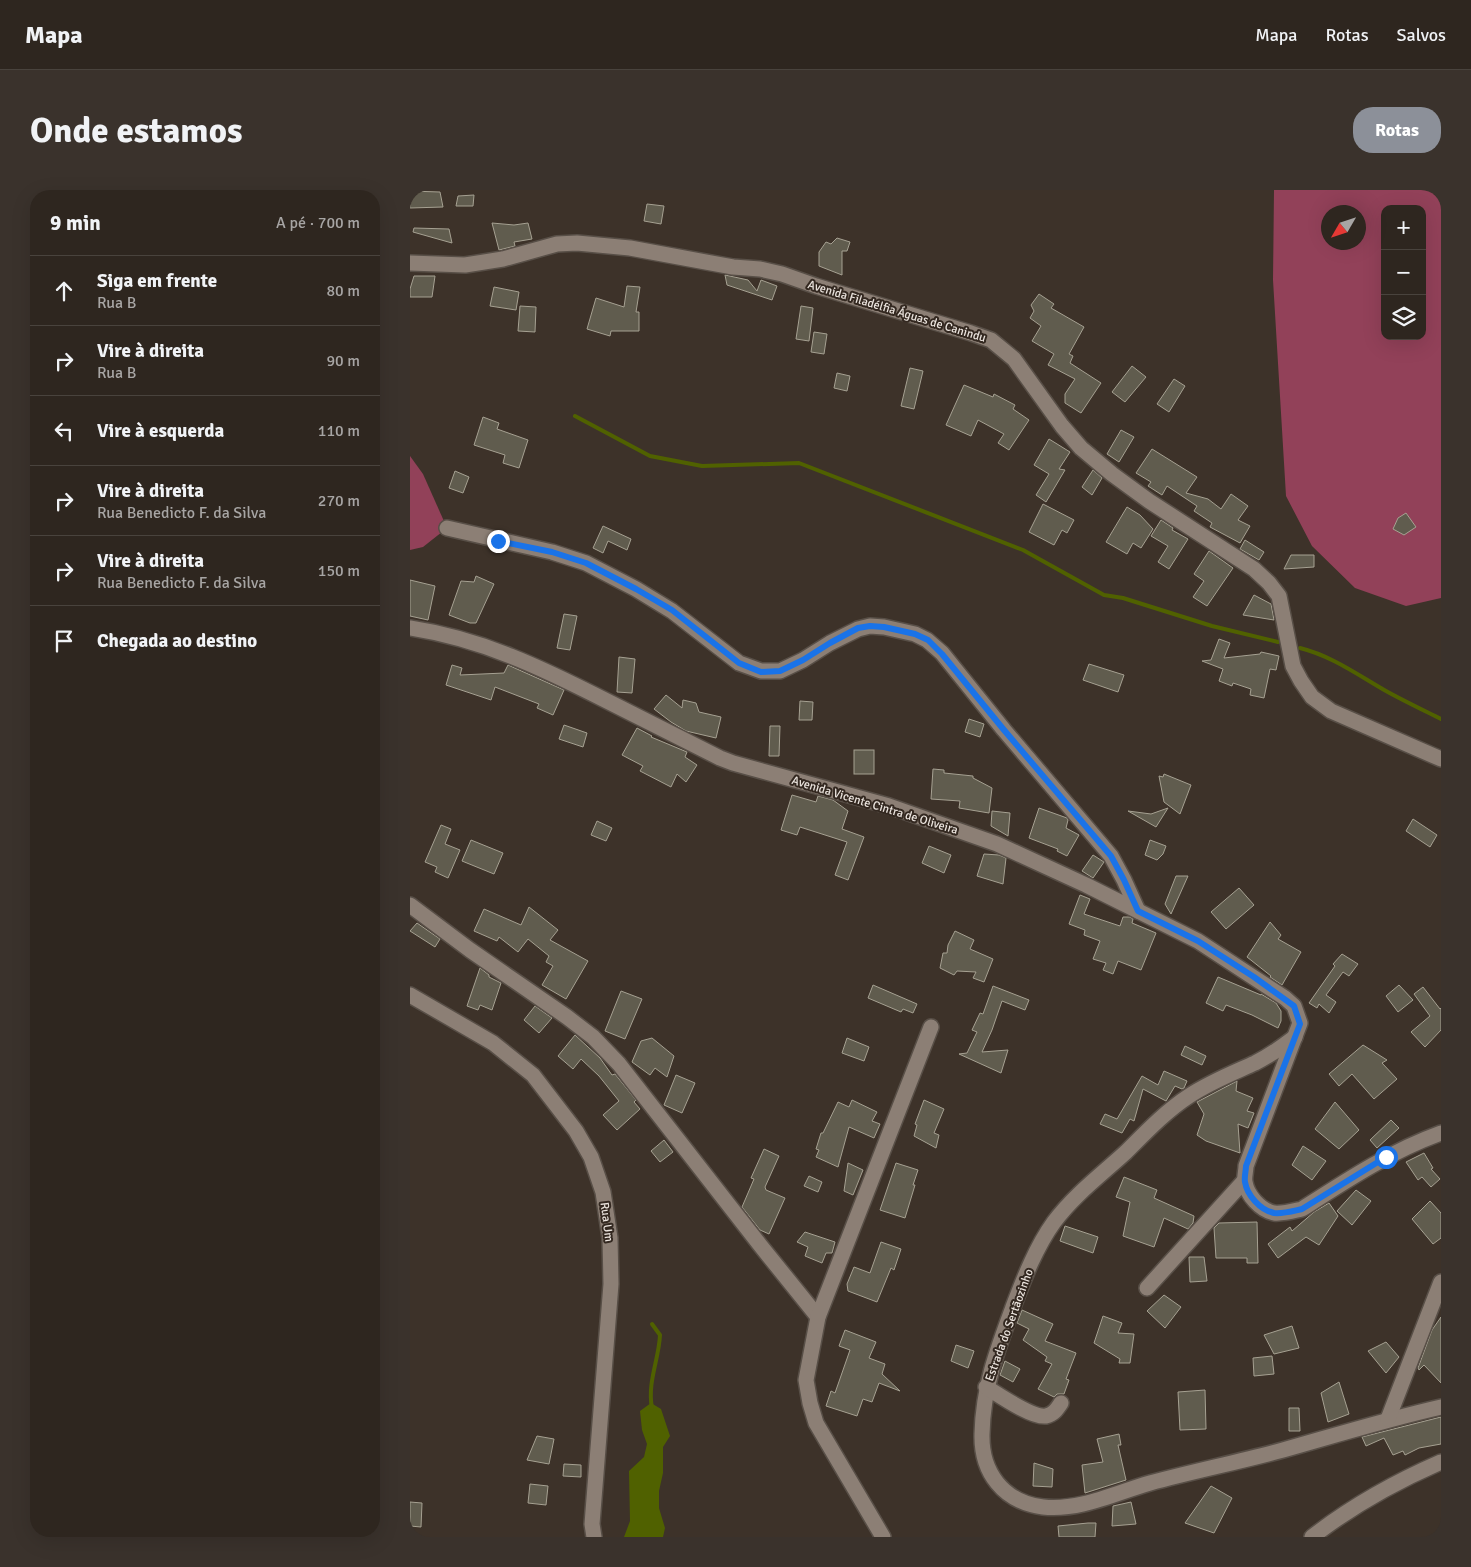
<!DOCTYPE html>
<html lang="pt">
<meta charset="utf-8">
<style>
body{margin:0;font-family:Signika,sans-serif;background:#3a322c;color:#f1f3f6}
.controls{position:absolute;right:15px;top:15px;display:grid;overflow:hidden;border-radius:10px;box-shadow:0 5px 20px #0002}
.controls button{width:45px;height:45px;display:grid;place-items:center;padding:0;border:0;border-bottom:1px solid #49433d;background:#2e261f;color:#f1f3f6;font:25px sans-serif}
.compass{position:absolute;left:911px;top:15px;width:45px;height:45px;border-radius:50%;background:#2e261f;box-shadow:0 5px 20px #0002;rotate:231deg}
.stop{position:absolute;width:15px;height:15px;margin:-11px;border:4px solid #1a73e8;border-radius:50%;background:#fff}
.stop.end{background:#1a73e8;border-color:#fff;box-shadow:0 1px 5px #0008}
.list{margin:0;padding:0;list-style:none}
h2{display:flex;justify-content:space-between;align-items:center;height:65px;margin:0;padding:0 20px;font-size:21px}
h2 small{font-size:16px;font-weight:400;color:#a7a5a4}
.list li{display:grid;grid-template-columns:32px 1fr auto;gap:15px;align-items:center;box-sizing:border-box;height:70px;padding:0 20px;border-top:1px solid #49433d}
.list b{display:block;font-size:19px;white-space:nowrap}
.list p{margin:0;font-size:16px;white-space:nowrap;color:#a7a5a4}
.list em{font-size:16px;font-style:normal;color:#a7a5a4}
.icon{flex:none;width:28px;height:28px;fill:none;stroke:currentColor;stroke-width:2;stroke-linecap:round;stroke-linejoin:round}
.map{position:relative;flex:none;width:1031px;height:1347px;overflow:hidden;border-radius:20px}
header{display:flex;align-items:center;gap:30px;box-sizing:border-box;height:70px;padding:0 25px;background:#2e261f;border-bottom:1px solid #49433d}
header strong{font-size:24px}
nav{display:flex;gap:28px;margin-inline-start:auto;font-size:18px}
.intro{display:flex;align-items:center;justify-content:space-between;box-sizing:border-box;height:120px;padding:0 30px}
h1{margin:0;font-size:35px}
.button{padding:12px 22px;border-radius:20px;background:#8c9099;color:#fff;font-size:18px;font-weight:700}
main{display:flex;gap:30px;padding:0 30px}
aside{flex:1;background:#2e261f;border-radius:20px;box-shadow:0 5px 20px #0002}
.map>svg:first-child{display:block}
.forest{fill:#924159;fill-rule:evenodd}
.water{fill:#506100}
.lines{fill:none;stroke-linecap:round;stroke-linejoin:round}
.stream{stroke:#506100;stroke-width:4}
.building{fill:#605c4e;stroke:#a6a192}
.minor-casing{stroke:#584f47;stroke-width:18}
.minor{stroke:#8c7f75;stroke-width:15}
.route{stroke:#1a73e8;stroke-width:6}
.labels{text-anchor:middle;stroke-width:4;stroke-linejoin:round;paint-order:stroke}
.street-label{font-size:12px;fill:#ebe4de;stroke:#332820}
</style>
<header>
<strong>Mapa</strong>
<nav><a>Mapa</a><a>Rotas</a><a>Salvos</a></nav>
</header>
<div class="intro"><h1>Onde estamos</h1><a class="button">Rotas</a></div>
<main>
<aside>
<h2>9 min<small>A pé · 700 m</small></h2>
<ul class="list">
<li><svg class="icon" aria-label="ahead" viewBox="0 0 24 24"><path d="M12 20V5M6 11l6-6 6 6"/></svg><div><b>Siga em frente</b><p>Rua B</p></div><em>80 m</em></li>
<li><svg class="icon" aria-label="right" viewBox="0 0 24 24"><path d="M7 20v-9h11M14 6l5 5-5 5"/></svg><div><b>Vire à direita</b><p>Rua B</p></div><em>90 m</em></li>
<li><svg class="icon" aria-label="left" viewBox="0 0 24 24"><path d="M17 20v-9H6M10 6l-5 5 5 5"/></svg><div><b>Vire à esquerda</b></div><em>110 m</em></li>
<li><svg class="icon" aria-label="right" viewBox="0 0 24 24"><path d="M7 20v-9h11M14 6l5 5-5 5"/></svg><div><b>Vire à direita</b><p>Rua Benedicto F. da Silva</p></div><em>270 m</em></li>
<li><svg class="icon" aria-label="right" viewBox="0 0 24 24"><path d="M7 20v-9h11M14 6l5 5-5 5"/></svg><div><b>Vire à direita</b><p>Rua Benedicto F. da Silva</p></div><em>150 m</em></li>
<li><svg class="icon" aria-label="arrive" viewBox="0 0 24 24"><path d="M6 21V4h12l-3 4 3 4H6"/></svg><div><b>Chegada ao destino</b></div></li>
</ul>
</aside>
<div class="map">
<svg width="1031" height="1347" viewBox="0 0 1031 1347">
<rect width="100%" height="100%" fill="#3d3229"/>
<g class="forest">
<path d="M864,0H1031V408L996,416L945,398L902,356L876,306L863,90ZM975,19H1012V146H975ZM918,22H948V52H918Z"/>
<path d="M0,266L13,284L37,338L13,357L0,360Z"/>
</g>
<path class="water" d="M241,1213L251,1219L260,1246L253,1257V1283L249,1301V1318L255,1338L253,1347H214L220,1331L219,1281L234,1267L237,1254L232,1240L230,1221Z"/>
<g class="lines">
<g class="stream">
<path d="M165,226L240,266L292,276L389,273L613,360L694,405L713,408L802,436L868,452"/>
<path d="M890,458C922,466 948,485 976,501C994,511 1013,520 1031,529"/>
<path d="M242,1134L250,1145C249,1169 237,1193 242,1218"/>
</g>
</g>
<g class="building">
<path d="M0,1L30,2L33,17L0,18Z"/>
<path d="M64,5L63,16H46L48,6Z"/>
<path d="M237,14L254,16L251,34L234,31Z"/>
<path d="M82,33L104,35L118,33L122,49L104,52L105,56L89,60Z"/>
<path d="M4,38L39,39L42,53L3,42Z"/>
<path d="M427,48L440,52L437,61H432V85L409,76V62L416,52L421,54Z"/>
<path d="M315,85L338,90L347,101L351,90L367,96L362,110L317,95Z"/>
<path d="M4,86H25L22,107H0V99Z"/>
<path d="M217,96L230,97L226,122H229V141H201L200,146L177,139L186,108L214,117Z"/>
<path d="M84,97L109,102L106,120L80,116Z"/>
<path d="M629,104L644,114L641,118L674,137L659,164L663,166L660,173L691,193L671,223L655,213V204L665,189L638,175L644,164L622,151L631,136L620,128L624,121L621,115Z"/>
<path d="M110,116L126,117L125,142L108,141Z"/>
<path d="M391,116L403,118L399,151L386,149Z"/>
<path d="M404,142L417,144L414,164L401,162Z"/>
<path d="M722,176L736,187L715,212L702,202Z"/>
<path d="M500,178L513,181L504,219L491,216Z"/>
<path d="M427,183L440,186L437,201L424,198Z"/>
<path d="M764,189L775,196L759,222L747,214Z"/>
<path d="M554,195L583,207L584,204L605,215L603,219L619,230L599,260L588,253L594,244L568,230L561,246L536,235Z"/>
<path d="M73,227L89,233L87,239L118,250L109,278L93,273L95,265L64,255Z"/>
<path d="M711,240L724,247L709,272L697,264Z"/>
<path d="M639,249L660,262L649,279L655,280L636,312L626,305L639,284L624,275Z"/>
<path d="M742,259L787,287L776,303L798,309L811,319L821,304L838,316L828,330L840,336L830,353L800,337L802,333L784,321L787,316L757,296L752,305L738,296L741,292L726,283Z"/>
<path d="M683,280L692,288L682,305L672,297Z"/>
<path d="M45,281L59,287L53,303L39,298Z"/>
<path d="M633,314L664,330L657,343L652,340L644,355L619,342Z"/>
<path d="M717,317L730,325L743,339L731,358L723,353L717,364L696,352Z"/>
<path d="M996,323L1006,337L994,345L983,339L988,328Z"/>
<path d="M751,330L763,338L762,340L778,349L759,379L748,372L758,356L741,346Z"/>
<path d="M193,336L221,349L217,360L198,351L193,363L183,358Z"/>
<path d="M835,350L854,362L849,370L830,359Z"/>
<path d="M799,361L823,378L797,416L783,407L794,391L784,384Z"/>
<path d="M881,365H904V377L874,379Z"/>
<path d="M66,386L84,394L66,433H60L39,425L51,391L64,392Z"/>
<path d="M0,390L25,396L18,430L0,426Z"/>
<path d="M844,405L861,414L864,430L833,425Z"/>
<path d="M154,424L167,426L160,460L147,458Z"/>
<path d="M809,449L820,453L814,468L850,464L851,462L869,466L866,480L860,479L854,508L840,505L841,499L823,493L822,496L809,491L813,479L792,471L801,470Z"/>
<path d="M209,467L225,469L222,503L207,502Z"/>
<path d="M679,474L714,485L708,502L673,490Z"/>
<path d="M42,475L52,478L50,485L94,483L98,475L154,500L143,525L127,518L129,514L85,497L81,510L36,495Z"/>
<path d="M256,505L272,518L273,510L286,513L289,522L311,527L306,548L276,541L261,532L244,519Z"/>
<path d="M390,511L403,512L402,530H389Z"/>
<path d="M559,529L574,534L570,547L555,542Z"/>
<path d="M154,535L177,543L173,557L149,549Z"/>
<path d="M360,536H370L369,566H359Z"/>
<path d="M227,538L242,546L241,547L277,562L275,567L287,575L276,592L267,584L261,597L230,581L233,576L212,565Z"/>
<rect x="444" y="560" width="20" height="24"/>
<path d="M523,579L534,580V583L563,586V588L582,598L579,623L549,618L550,611L521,609Z"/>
<path d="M754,584L781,595L770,624L754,612L749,586L753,587Z"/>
<path d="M382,605L406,612L408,606L423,610L438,621L432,639L454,647L438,690L425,685L437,652L390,637L387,645L371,640Z"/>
<path d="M629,618L657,628L658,630L656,638L669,645L657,666L647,661L648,659L619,648Z"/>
<path d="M758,618L746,637L718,621L741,624Z"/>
<path d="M582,621L600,623L598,646L581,636Z"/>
<path d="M1003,629L1027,645L1020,657L996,641Z"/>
<path d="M187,631L202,638L196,651L181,645Z"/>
<path d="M31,635L41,639L35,654L50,660L38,688L25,682L27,677L15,672Z"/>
<path d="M61,650L93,663L84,684L52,671Z"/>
<path d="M740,650L756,656L753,664L747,670L735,665Z"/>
<path d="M519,656L541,665L534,683L512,673Z"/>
<path d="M574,664L589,665L596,668L593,694L567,686Z"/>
<path d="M683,665L694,672L683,688L672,681Z"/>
<path d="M766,686H778L761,724L755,714Z"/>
<path d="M829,698L844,715L816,739L801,722Z"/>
<path d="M670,705L680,709L674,724L710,736L713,727H720L723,729L722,733L746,743L731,780L708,771L703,784L693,780L696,773L683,769L690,751L674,745L675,740L659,734Z"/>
<path d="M119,717L148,740L140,750L178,771L156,809L132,795L143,776L136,772L139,766L118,749L108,762L89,747L87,751L64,741L74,719L111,735Z"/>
<path d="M860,732L871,745L868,749L891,762L872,795L860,787L861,786L837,767Z"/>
<path d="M7,733L30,749L25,757L0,741Z"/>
<path d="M545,741L564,750L560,759L583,769L574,792L563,788L566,782L547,781L544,785L530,778L533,763H537L538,755Z"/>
<path d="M932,764L948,774L939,786L933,782L916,805L926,812L919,823L909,814L907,818L899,813L925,776L923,774Z"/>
<path d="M70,778L79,785V787L91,793L82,820L70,815L68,820L57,816Z"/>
<path d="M808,787L851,805V804L866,813L871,821V831L868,838L842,825L816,815L813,821L796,813Z"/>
<path d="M463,795L507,814L503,823L493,819L491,822L458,808Z"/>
<path d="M989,795L1003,810L988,822L976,806Z"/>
<path d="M583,796L619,810L615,820L592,811L582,840L572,862L598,860L591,883L549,864L557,863L567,842L562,840L570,823L573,824Z"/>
<path d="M1013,797L1030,819L1031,818V840L1015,857L1001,842L1020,826L1004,804Z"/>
<path d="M211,801L232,809L215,849L195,841Z"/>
<path d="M125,816L142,828L129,843L114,830Z"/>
<path d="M165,845L190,868L202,885L205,884L226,910L224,912L230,919L207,940L193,925L209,911L189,886L171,869L163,879L148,866Z"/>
<path d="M242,848L264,866L257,887L245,878L240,885L222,872L231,851Z"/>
<path d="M437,848L459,857L454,871L432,863Z"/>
<path d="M953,855L977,870L972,873L987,889L964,909L942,884L929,896L919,884Z"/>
<path d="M775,856L796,866L792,875L771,865Z"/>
<path d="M754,881L777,891L774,898L772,899L765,896L756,911L733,899L724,931L720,929L712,943L690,934L695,924L707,929L732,886L748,895Z"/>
<path d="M266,885L285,893L272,923L254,915Z"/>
<path d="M827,891L826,901L843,908L837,921L844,923L838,938L828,934L830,963L796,951L787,945L794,924L787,912Z"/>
<path d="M442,910L467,922L462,931L470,934L464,948L439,937L428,977L406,967L409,960L406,959L411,943H413L428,912L439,917Z"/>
<path d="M514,910L534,919L524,943L529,945L526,958L504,946L507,935L505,934Z"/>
<path d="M925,912L949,940L929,959L905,939Z"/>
<path d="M981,930L989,938L967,958L960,950Z"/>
<path d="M254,950L263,962L250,972L241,961Z"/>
<path d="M893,956L916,971L902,990L882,975Z"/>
<path d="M354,959L369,966L355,997L356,1000L375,1008L359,1044L350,1040L332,1017L344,989L341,988Z"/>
<path d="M1014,963L1023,978L1021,979L1030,989L1021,997L1012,987L1008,990L996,972Z"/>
<path d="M438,973L453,980L443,1005L434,1001Z"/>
<path d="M486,973L508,980L503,995H505L495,1028L470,1020Z"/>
<path d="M399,986L412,992L408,1002L394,996Z"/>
<path d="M714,987L747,1000L744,1008L784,1026L783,1033L778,1039L754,1028L744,1057L713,1046L720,1012L706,1007Z"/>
<path d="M946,1000L961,1011L942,1035L927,1021Z"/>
<path d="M1020,1011L1031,1023V1048L1023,1054L1002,1029Z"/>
<path d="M919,1013L928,1026L909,1055L896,1047L868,1068L858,1054L880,1037L882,1041L904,1022Z"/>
<path d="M847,1032L848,1073H837V1068H806L804,1038L809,1033Z"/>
<path d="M655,1036L688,1047L683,1063L650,1051Z"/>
<path d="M395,1042L425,1052L422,1063H416L412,1073L395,1066L398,1057L387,1052Z"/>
<path d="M471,1052L491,1059L484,1080L481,1078L467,1112L438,1101L437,1094L444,1077L460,1083Z"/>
<path d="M779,1067H794L797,1091L780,1092Z"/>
<path d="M754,1105L771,1117L755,1138L737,1121Z"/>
<path d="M612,1120L643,1134L635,1151L666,1163L656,1189L659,1190L654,1204H647L644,1207L628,1199L642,1174L635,1171L637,1167L613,1150L619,1139L607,1133Z"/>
<path d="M693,1126L712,1133L708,1143L724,1144L720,1173H709L710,1169L684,1153Z"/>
<path d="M1031,1127V1193L1014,1175L1009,1180L1008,1178L1022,1140Z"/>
<path d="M882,1136L889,1158L864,1164L854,1145Z"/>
<path d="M435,1140L466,1152L459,1168L475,1174L472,1184L490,1201L469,1193L462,1212L453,1209L447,1226L416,1216L421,1201L425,1203L440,1160L429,1156Z"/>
<path d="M976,1152L989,1167L976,1183L958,1161Z"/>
<path d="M546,1155L564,1161L558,1178L541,1171Z"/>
<path d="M862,1166L864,1184L844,1186L843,1168Z"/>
<path d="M595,1171L610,1179L603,1192L590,1185Z"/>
<path d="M929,1192L939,1224L918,1232L911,1203Z"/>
<path d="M795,1200L796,1239L770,1240L768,1202Z"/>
<path d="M879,1218H889L890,1241H879Z"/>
<path d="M1031,1227V1254L1009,1258L995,1265L993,1261L983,1265L974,1248L956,1256L952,1247Z"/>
<path d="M709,1244L711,1255H708L716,1290L675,1303L672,1275L693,1272L687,1249Z"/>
<path d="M127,1246L144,1249L139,1274L117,1270Z"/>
<path d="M624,1273L643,1279L642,1297L623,1296Z"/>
<path d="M154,1274L171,1275V1287L153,1286Z"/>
<path d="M120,1294L138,1296L136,1315L118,1313Z"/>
<path d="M801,1296L822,1308L804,1343L775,1333Z"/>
<path d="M0,1312L12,1313L11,1337L0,1336Z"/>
<path d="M721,1312L726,1334L702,1336L703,1316Z"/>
<path d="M678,1333H686L685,1347H649L648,1336Z"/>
</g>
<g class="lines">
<defs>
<g id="minor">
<path d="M0,73L55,75L93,69L147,54L167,53L220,58L323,77L350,79L372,84L406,96L561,143L581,150L604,169L652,236L671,258L702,284L739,311L844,379L859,393L869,406L883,476L891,491L902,507L921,521L1031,569"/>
<path d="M37,338L142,362L176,373L226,399L262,421L329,473L351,481H370L393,470L420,453L448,439L460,436L474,437L505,444L517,450L532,463L594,540L701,666L714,690L728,721"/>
<path d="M0,438C72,449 132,478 197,511C234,530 272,549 310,568L323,573L479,616L587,654L676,695L788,751L875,808L884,816L890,833L836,976C836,981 834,987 835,992C837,1005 850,1020 864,1023C873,1024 883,1021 892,1019C937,990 981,961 1031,943"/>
<path d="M0,715L60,760L157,827L183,847L209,874L350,1055L408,1127"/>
<path d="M0,805L83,853L123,885L166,941L181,967L193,1002L200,1048L201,1094L182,1334L184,1347"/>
<path d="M885,847C872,857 859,866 845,873C823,883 800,892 779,906C756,921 736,942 716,962C692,984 664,1005 644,1032C626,1057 614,1088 603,1117C587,1160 573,1197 572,1244C571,1282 593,1312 633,1317C670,1321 705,1303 740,1293C784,1281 829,1272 873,1260C926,1245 978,1229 1031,1217"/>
<path d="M737,1098L834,991"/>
<path d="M576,1197C589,1205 622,1228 636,1226C644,1224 647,1219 651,1213"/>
<path d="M978,1229L1031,1092"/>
<path d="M473,1347L406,1233L400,1213L396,1190L408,1127L521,837"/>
<path d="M902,1347C942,1316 985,1292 1031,1272"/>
</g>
</defs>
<use href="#minor" class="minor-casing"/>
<use href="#minor" class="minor"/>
</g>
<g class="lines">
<path class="route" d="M88,351L142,362L176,373L226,399L262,420L329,473L351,482L370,481L393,470L420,453L448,438L460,436L474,437L505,444L518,450L532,464L594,540L701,666L714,690L728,721L788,751L844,787L884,816L890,834L836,976C836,981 834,987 835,992C837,1005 850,1020 864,1023C873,1024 883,1021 892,1019L976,967"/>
</g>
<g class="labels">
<g class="street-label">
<text transform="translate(487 121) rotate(17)" y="4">Avenida Filadélfia Águas de Canindu</text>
<text transform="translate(465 615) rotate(17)" y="4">Avenida Vicente Cintra de Oliveira</text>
<text transform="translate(197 1032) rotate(83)" y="4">Rua Um</text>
<text transform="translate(599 1135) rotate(-70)" y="4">Estrada do Sertãozinho</text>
</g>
</g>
</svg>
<div class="controls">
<button>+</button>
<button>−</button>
<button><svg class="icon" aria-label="layers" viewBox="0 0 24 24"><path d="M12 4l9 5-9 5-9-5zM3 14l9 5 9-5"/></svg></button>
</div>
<svg class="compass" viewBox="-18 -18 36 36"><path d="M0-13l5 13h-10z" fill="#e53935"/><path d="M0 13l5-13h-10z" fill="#a7a5a4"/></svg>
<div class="stop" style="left:976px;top:967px"></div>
<div class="stop end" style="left:88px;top:351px"></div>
</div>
</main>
